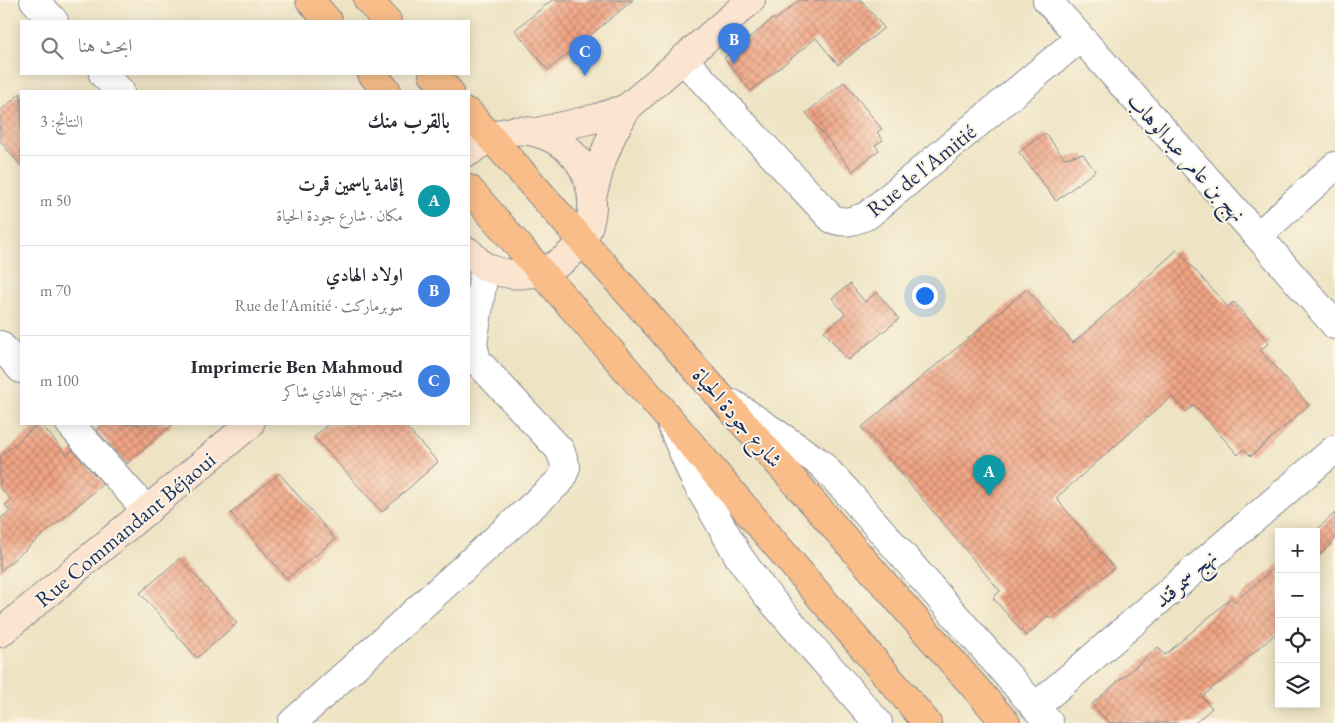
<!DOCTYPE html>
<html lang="ar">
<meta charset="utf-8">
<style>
body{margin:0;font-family:"EB Garamond",Amiri,serif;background:#f7f7f7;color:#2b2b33;direction:rtl}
.controls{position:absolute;right:15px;bottom:15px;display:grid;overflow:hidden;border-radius:0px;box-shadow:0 2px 12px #0003}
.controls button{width:45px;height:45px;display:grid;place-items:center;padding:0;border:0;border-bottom:1px solid #e1e1e2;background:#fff;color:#2b2b33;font:25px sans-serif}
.you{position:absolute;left:924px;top:295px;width:18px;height:18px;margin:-12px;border:4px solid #fff;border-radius:50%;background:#1a73e8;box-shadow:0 0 0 8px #1a73e833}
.badge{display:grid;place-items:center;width:32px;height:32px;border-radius:50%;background:#b5179e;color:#fff;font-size:16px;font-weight:700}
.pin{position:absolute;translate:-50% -41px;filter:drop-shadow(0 1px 2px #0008)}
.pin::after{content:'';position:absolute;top:26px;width:18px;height:15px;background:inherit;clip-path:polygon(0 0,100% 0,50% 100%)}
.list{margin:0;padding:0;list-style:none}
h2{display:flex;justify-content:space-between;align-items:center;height:65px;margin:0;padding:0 20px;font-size:21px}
h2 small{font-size:16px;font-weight:400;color:#7c7c81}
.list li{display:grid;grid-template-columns:32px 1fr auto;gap:15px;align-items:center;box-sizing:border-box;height:90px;padding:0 20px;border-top:1px solid #e1e1e2}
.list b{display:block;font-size:19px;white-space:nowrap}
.list p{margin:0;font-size:16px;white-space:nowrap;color:#7c7c81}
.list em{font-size:16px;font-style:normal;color:#7c7c81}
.icon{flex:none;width:28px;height:28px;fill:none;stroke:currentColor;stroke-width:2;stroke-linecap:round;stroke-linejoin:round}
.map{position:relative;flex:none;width:1335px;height:723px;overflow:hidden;direction:ltr}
.search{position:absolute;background:#fff;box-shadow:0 2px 12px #0003;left:20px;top:20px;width:450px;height:55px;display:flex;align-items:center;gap:12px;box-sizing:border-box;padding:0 18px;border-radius:0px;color:#7c7c81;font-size:19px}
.panel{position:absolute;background:#fff;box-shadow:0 2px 12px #0003;left:20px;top:90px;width:450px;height:335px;border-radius:0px;direction:rtl}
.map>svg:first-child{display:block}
.building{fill:url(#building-cross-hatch)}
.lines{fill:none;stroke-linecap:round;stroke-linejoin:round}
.street-casing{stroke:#848990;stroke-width:30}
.secondary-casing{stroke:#848990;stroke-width:30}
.highway-casing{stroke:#848990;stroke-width:30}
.street{stroke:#fff;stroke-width:28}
.secondary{stroke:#fce5d0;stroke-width:28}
.highway{stroke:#f8bd89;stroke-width:28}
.labels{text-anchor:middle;stroke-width:4;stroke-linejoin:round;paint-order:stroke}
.street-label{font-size:22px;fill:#1b2f5e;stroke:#fcf5e5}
</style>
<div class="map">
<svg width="1335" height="723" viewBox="0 0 1335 723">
<defs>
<pattern id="building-cross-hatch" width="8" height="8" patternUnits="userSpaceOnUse" patternTransform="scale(1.25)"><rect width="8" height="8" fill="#f1a483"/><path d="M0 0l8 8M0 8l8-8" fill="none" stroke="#c2866e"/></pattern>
</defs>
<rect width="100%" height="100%" fill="#fcf5e5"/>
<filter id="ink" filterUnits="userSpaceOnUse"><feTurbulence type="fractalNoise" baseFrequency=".02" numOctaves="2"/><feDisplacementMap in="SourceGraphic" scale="10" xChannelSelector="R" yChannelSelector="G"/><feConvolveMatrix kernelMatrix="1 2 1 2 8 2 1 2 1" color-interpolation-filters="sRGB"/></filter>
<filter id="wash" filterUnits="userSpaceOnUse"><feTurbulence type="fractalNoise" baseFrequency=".0096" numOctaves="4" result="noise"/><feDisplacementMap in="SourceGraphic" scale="20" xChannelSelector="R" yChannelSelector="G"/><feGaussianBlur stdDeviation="1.12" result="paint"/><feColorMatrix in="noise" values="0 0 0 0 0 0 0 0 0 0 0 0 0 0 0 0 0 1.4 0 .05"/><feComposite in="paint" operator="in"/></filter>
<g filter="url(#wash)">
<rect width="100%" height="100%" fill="#eee3c3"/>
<g id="blocks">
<g class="building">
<path d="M552,0H633L548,70L515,30Z"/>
<path d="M800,0H861L884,28L838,65L816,38L751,91L724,58L774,18L775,20Z"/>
<path d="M844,82L882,129L877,132L883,140L875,145L879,150L853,171L806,113Z"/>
<path d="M21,93V166L0,141V111Z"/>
<path d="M1045,133L1064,158L1083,154L1095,171L1056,201L1019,152Z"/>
<path d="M1177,250L1228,307L1234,302L1269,343L1260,350L1309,405L1251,456L1244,449L1238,455L1194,405L1186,412L1172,396L1056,498L1114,568L1051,619L1048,616L1026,636L993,598L1000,591L862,427L1027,289L1073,343Z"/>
<path d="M850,284L865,302L877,292L899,319L848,360L824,331L845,314L832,298Z"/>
<path d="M38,424H41L67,455L73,450L103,484L0,571V519L10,511L5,505L11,500L0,488V457Z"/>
<path d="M103,424H173L127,464L96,430Z"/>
<path d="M328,424H403L438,462L382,512L314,437Z"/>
<path d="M279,473L335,539L287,579L231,513Z"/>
<path d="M1335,513V540L1321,554L1316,550V532H1314Z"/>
<path d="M180,558L237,623L197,658L140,593Z"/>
<path d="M1279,563V631L1202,697L1212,708L1195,723H1109L1092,704L1158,647L1165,655L1231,598L1235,602Z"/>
</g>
</g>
</g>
<g filter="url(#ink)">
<use href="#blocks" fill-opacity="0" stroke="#848990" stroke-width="1"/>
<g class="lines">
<defs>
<g id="street">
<path d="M34,0L54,21"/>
<path d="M1047,0L1258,236L1335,166"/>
<path d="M683,59L832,219C845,224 855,221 868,215L1080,38"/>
<path d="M103,74L120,91"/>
<path d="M1258,236L1335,325"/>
<path d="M0,345L21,369"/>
<path d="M733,404L820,463L850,495L1049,723"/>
<path d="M70,424L147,511"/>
<path d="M672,426L695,480L739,557L766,594L878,723"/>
<path d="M1035,707L1335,449"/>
<path d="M292,723L561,480L566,467L560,450L477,361L473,344L484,273"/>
</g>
<g id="secondary">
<path d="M537,132L597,118L627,108"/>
<path d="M469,152C492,133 516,124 546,136C587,152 604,200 583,239C581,243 577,247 573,251C551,275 516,281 486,267C480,264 474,257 469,252"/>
<path d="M593,193L601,163L612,135L627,108L751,0"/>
<path d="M0,633L250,424"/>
</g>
<g id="highway">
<path d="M310,0L328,21"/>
<path d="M368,0L387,21"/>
<path d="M372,74L387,91"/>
<path d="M433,74L449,91"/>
<path d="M469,113L718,394L1006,723"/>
<path d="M469,189L667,416L927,723"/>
</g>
</defs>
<use href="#street" class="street-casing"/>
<use href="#secondary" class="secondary-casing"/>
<use href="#highway" class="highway-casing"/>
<use href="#street" class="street"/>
<use href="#secondary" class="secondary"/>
<use href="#highway" class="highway"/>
</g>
</g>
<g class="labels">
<g class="street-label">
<text transform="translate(1187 157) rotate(48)" y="8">نهج بن عامر عبدالوهاب</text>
<text transform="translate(921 170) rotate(-39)" y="8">Rue de l'Amitié</text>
<text transform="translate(738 417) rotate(49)" y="8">شارع جودة الحياة</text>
<text transform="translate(125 529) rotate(-40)" y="8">Rue Commandant Béjaoui</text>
<text transform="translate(1185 578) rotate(-41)" y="8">نهج سمرقند</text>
</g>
</g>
</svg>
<div class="controls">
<button>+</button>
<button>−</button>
<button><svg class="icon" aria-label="locate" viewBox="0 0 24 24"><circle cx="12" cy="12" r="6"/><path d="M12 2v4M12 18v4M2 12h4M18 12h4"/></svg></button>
<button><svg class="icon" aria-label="layers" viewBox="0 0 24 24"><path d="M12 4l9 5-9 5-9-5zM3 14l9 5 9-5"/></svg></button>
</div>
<div class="you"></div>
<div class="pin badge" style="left:989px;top:496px;background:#0f9aa8">A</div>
<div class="pin badge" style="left:734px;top:64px;background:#3f7fe0">B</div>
<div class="pin badge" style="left:585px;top:76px;background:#3f7fe0">C</div>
<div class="search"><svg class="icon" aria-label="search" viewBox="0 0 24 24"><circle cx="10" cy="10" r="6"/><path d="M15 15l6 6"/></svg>ابحث هنا</div>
<section class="panel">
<h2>بالقرب منك<small>النتائج: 3</small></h2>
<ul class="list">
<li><span class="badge" style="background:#0f9aa8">A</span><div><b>إقامة ياسمين قمرت</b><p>مكان · شارع جودة الحياة</p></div><em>50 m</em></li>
<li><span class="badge" style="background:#3f7fe0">B</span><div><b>اولاد الهادي</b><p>سوبرماركت · Rue de l'Amitié</p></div><em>70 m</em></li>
<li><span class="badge" style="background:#3f7fe0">C</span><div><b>Imprimerie Ben Mahmoud</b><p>متجر · نهج الهادي شاكر</p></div><em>100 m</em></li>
</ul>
</section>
</div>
